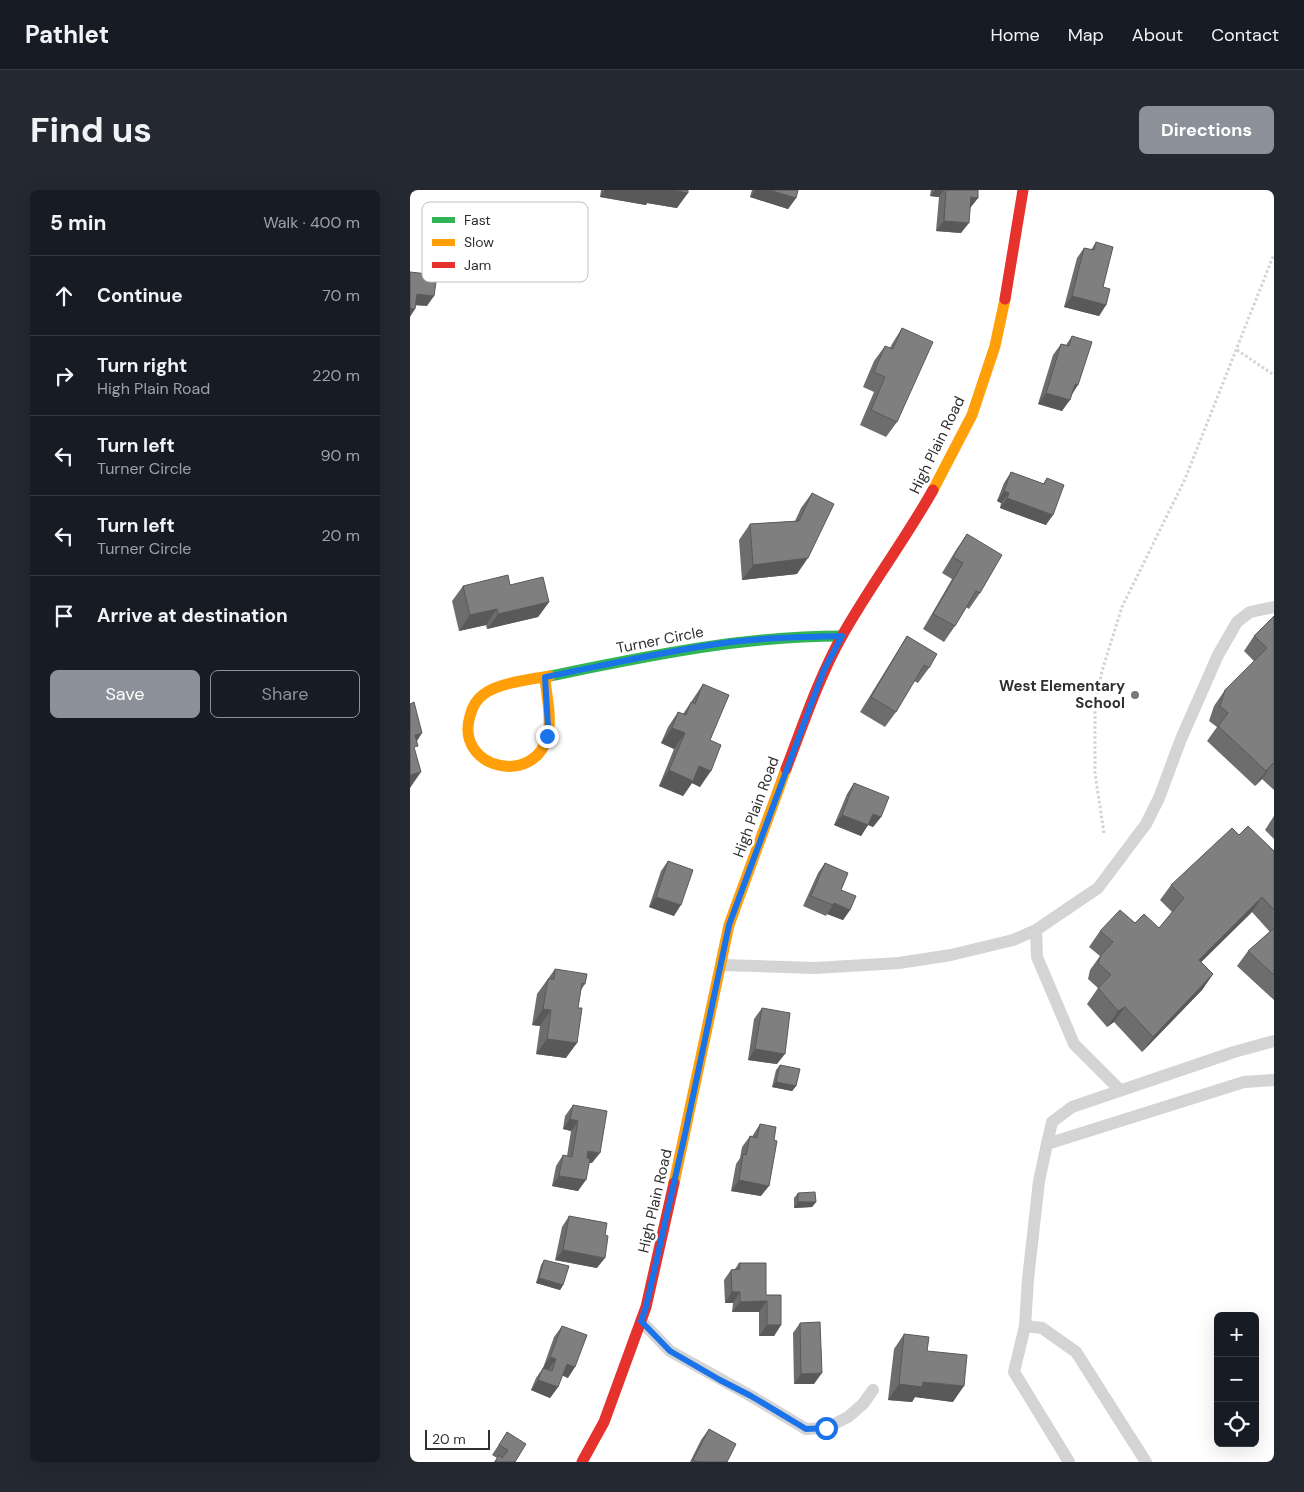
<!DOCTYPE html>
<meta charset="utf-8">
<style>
body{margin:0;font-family:"DM Sans",sans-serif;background:#242831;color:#f1f3f6}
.controls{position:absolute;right:15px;bottom:15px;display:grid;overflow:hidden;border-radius:8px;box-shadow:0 5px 20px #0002}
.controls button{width:45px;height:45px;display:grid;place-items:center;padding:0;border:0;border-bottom:1px solid #363941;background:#171b24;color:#f1f3f6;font:25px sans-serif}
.scale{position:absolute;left:15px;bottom:12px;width:65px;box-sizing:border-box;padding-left:5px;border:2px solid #303030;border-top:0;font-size:14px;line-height:18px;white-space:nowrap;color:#303030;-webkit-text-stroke:4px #fff;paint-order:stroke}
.stop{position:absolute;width:15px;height:15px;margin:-11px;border:4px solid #1a73e8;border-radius:50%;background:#fff}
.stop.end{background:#1a73e8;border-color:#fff;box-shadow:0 1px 5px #0008}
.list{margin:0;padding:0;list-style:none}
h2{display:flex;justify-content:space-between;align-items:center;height:65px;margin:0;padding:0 20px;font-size:21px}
h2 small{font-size:16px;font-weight:400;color:#9ea1a6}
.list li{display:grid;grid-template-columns:32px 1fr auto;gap:15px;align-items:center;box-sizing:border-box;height:80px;padding:0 20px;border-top:1px solid #363941}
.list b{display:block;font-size:19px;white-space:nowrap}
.list p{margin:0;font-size:16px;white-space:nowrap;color:#9ea1a6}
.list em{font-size:16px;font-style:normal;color:#9ea1a6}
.actions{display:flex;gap:10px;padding:15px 20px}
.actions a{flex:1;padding:11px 0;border:1px solid #8c9099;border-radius:8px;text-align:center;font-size:18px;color:#8c9099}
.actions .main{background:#8c9099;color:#fff}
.icon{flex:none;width:28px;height:28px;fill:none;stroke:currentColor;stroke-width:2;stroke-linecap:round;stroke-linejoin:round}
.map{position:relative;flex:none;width:864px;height:1272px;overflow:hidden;border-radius:8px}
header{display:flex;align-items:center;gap:30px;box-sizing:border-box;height:70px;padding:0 25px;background:#171b24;border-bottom:1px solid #363941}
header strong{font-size:24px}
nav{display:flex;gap:28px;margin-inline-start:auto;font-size:18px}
.intro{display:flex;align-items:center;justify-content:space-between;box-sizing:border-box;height:120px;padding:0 30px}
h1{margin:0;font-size:35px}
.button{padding:12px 22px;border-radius:8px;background:#8c9099;color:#fff;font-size:18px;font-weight:700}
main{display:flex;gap:30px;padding:0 30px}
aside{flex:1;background:#171b24;border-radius:8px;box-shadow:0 5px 20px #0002}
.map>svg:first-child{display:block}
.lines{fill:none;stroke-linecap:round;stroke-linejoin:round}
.path{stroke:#d3d3d3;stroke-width:3;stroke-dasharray:2.5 2.5;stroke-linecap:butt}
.lane{stroke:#d4d4d4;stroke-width:12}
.fast{stroke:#30b455;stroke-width:11}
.slow{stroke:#ff9f0a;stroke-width:11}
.jam{stroke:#e5322d;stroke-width:11}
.wall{fill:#6d6d6d}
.shaded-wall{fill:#595959}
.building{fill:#7f7f7f;stroke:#595959}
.route{stroke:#1a73e8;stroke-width:6}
.poi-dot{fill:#787878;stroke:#fff;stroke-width:2}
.labels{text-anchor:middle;stroke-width:5;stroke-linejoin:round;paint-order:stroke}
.street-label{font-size:15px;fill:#303030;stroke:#fff}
.poi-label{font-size:15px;font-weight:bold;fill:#303030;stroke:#fff;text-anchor:end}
.key{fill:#fff;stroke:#c1c1c1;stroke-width:1}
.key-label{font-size:14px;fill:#303030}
</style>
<header>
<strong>Pathlet</strong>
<nav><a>Home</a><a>Map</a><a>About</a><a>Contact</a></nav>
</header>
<div class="intro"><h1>Find us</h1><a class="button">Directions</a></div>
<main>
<aside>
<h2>5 min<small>Walk · 400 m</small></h2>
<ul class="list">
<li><svg class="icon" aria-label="ahead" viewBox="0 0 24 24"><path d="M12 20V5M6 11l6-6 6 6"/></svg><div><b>Continue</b></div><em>70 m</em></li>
<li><svg class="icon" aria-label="right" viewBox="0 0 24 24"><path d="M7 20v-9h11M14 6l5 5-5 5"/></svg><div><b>Turn right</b><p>High Plain Road</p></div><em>220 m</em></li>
<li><svg class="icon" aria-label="left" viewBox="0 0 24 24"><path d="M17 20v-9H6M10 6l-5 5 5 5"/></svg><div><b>Turn left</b><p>Turner Circle</p></div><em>90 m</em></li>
<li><svg class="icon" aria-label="left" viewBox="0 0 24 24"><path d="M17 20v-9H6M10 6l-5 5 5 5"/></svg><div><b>Turn left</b><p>Turner Circle</p></div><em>20 m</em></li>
<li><svg class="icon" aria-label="arrive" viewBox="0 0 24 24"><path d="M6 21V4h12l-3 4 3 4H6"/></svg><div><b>Arrive at destination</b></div></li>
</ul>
<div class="actions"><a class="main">Save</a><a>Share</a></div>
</aside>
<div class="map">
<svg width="864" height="1272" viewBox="0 0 864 1272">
<rect width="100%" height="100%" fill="#fff"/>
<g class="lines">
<g class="path">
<path d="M827,160L864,185"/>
<path d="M694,643L685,584V513L692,481L712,417L775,289L864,64"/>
</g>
<g class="lane">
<path d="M626,740L627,767L664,854L710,900"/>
<path d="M312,775L405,778L489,773L541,765L603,750L626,740L688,698L736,634L749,608L771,549L808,465L827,432L840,422L864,417"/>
<path d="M637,954L642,932L662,917L824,862L864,851"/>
<path d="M231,1131L260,1161L341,1206L396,1239L416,1238L438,1227L453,1214L463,1200"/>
<path d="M615,1136L632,1138L666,1162L736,1272"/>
<path d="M659,1272L604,1182L615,1136L618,1089L629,991L637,954L834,892L864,890"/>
</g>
<path class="fast" d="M140,486C238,466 332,446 432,446"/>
<g class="slow">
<path d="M523,300L562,225L585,156L595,109"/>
<path d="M135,487C136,505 142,526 138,544C127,598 44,579 60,526C62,517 67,509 74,504C88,493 122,489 140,486"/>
<path d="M264,993L319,735L376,579"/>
</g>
<g class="jam">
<path d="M595,109L613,0"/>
<path d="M376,579C393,535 409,487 432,446C460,396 495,350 523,300"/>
<path d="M172,1272L194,1232L236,1117L264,993"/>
</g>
</g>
<g class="wall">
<path d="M191,0H278L267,18L237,13L236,15L190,7Z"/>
<path d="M342,0H388L386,8L378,19L340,7Z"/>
<path d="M521,0H568V8L560,18L551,43L526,41L529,7L520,6Z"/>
<path d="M686,52L696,115L689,126L654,117L667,68L674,58L681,60Z"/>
<path d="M492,138L487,232L476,247L450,235L464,202L453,197L464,171L475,156L480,158L482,154Z"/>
<path d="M662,146L661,206L652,221L628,214L643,165L651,154L656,155Z"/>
<path d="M601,282L633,294L637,288L636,335L590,318L591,313L587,311L594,293Z"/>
<path d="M402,303L387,384L332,390L329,350L340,334L385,331L391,318Z"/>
<path d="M557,344L570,403L559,419L556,417L545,436L534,452L513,439L542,389L532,383L546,360Z"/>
<path d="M100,395L139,412L128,427L77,439L76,435L49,441L42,411L53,396Z"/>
<path d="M864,426V600L852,589L845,596L797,551L807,537L799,531L804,516L815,500L844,471L834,461L844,446Z"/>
<path d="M497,446L519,478L508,493L504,491L486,522L475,537L450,522L487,462Z"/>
<path d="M293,494L300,550L290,597L282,593L273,606L249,596L264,559L251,553L258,537L268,522L273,524Z"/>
<path d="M444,593L471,627L463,637L458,635L451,646L424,635L437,604Z"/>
<path d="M864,626V649L855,640Z"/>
<path d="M829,645L864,661V810L827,776L838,761L860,742L842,722L791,772L803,784L792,800L732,862L704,832L697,837L677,814L688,798L678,789L680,780L690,766L679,757L690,741L725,733L749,738L762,722L750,710L761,695Z"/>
<path d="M258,671L264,726L239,717L251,681Z"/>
<path d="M415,673L431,700L440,720L433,730L417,724L416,726L393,716L408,683Z"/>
<path d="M145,779L175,794L171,800L156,868L126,864L130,836L122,835L127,804Z"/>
<path d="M352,818L367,874L338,870L344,829Z"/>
<path d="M370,875L386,896L382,901L362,897L366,880Z"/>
<path d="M163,915L182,973H179L168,1001L142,996L146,976L153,965L157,966L161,941L153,939L155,926Z"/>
<path d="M350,934L351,1006L321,1001L326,974L330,968L332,957L340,946L342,947L343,945Z"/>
<path d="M388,1003L406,1012L402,1017L384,1018V1008Z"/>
<path d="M159,1026L187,1078L145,1070L152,1037Z"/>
<path d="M134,1070L153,1095L150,1100L126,1093L131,1075Z"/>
<path d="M329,1073L356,1105L371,1135L364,1146H349V1122H322L323,1113H315L314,1090L321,1080L325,1079Z"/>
<path d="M390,1133L404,1194H384L383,1143Z"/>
<path d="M152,1136L158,1188L152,1185L148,1197L140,1208L121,1200L126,1188L133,1178L144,1147Z"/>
<path d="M494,1144L517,1161L543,1212L505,1207L502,1212L478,1210L484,1159Z"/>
<path d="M299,1239L317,1272H280L291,1250Z"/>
<path d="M97,1242L105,1272H84L87,1268L82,1265Z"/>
</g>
<g class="shaded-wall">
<path d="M195,0H261L278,3L267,18L237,13L236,15L190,7Z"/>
<path d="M345,0H359L386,8L378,19L340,7Z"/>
<path d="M525,0H534L529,7L520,6Z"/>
<path d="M561,7L568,8L560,18H554Z"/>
<path d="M534,31L559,33L551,43L526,41Z"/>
<path d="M7,104L24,106L17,116L0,115Z"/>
<path d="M662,106L696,115L689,126L654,117Z"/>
<path d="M0,118L5,119L0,127Z"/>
<path d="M665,194L668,195L661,206Z"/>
<path d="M636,203L660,210L652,221L628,214Z"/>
<path d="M594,301L599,303L591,313L587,311Z"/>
<path d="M597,308L643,325L636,335L590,318Z"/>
<path d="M398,368L387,384L332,390L343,375Z"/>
<path d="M139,412L128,427L77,439L88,424Z"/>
<path d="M87,419L76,435L49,441L60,425Z"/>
<path d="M262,538L275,543L264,559L251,553Z"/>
<path d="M12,543L2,559L5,545Z"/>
<path d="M863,573L852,589L845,596L856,581Z"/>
<path d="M289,576L301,581L290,597L282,593L273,606L249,596L259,580Z"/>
<path d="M11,582L0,598V585Z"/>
<path d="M463,624L471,627L463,637L456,634Z"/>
<path d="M432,625L458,635L451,646L424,635Z"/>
<path d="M246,707L271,715L264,726L239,717Z"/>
<path d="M852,707L842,722L778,785L789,770Z"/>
<path d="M424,713L440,720L433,730L417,724Z"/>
<path d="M803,784L792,800L732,862L743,847Z"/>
<path d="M715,817L704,832L697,837L708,821Z"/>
<path d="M133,819L141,820L130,836L122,835Z"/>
<path d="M137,849L167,853L156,868L126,864Z"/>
<path d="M345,859L375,864L367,874L338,870Z"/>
<path d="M366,892L386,896L382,901L362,897Z"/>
<path d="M160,929L168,931L161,941L153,939Z"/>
<path d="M178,961L190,963L182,973L171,971Z"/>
<path d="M149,986L176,990L168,1001L142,996Z"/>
<path d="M329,990L359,996L351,1006L321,1001Z"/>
<path d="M388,1012H406L402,1017L384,1018Z"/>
<path d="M153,1060L195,1068L187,1078L145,1070Z"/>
<path d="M129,1088L153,1095L150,1100L126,1093Z"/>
<path d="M322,1102H330L323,1113H315Z"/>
<path d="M357,1111L349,1122H322L330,1112Z"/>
<path d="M357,1135H371L364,1146H349Z"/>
<path d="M140,1167L146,1169L138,1180L133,1178Z"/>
<path d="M157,1174L165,1177L158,1188L149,1184Z"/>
<path d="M412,1183L404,1194H384L391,1184Z"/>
<path d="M128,1190L148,1197L140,1208L121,1200Z"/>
<path d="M513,1192L554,1196L543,1212L505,1207L502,1212L478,1210L489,1194Z"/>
</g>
<g class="building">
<path d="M261,0H278V3Z"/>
<path d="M359,0H388L386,8Z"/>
<path d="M536,0H568V8L561,7L559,33L534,31Z"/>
<path d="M686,52L703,57L693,97L700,99L696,115L662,106L674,58L684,60Z"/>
<path d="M0,82L27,85L24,106L7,104L5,119L0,118Z"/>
<path d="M492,138L523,152L487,232L461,220L475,187L464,182L475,156L483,159Z"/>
<path d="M662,146L682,152L668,195L665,194L660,210L636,203L651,154L659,156Z"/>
<path d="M601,282L634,294L637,288L654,295L643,325L597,308L599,303L594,301Z"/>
<path d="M402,303L424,314L398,368L343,375L340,334L389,331Z"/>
<path d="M557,344L592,365L570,403L566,401L545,436L523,424L553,373L543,367Z"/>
<path d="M98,385L100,395L133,387L139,412L88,424L87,419L60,425L53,396Z"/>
<path d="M864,426V574L863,573L856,581L808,536L818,523L810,516L815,500L857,458L844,446Z"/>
<path d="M497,446L527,464L519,478L514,475L486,522L461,507Z"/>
<path d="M293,494L319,505L300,550L311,555L301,581L289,576L283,591L259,580L275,543L262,538L268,522L276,525L281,512L285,514Z"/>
<path d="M4,512L12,543L5,545L8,556L4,557L11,582L0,585V514Z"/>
<path d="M444,593L479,607L471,627L463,624L458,635L432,625Z"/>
<path d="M838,636L864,661V720L852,707L789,770L803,784L743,847L715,817L708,821L688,798L701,785L688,773L691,765L703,752L690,741L710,720L725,733L734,724L749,738L774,708L761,695L822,638L829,645Z"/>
<path d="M258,671L283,680L271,715L246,707Z"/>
<path d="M415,673L438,683L431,700L446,706L440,720L424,713L423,715L401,706Z"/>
<path d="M864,738V785L838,761Z"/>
<path d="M145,779L177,784L175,794L172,793L168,818H172L167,853L137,849L141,820L133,819L138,789H144Z"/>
<path d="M352,818L380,823L375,864L345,859Z"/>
<path d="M370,875L390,879L386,896L366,892Z"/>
<path d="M163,915L197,921L190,963L178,961L177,968L180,969L176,990L149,986L153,965L162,967L168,931L160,929Z"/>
<path d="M350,934L366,937L364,950L367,951L359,996L329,990L333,964L336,965L340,946L347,948Z"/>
<path d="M405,1002L406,1012H388V1003Z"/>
<path d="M159,1026L197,1033L195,1045L198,1046L195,1068L153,1060Z"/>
<path d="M134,1070L159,1076L153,1095L129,1088Z"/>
<path d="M329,1073H356V1105H371V1135H357V1111L330,1112V1102H322L321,1080L330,1079Z"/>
<path d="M410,1132L412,1183L391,1184L390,1133Z"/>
<path d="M152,1136L177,1145L165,1177L157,1174L148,1197L128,1190L133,1178L142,1181L146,1169L140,1167Z"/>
<path d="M494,1144L519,1147L517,1161L557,1165L554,1196L513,1192L512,1197L489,1194Z"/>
<path d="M299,1239L326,1254L317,1272H288L283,1270Z"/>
<path d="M97,1242L116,1254L105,1272H85L89,1265L92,1268L98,1260L89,1255Z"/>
</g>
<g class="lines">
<path class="route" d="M137,546L138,537L135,487C197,475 259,460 322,452C358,447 395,447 432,446L414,480L400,517L319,735L275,944L236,1117L231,1131L260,1161L310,1190L341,1206L396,1239L416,1238"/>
</g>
<circle class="poi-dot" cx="725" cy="505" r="5"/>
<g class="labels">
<g class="street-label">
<text transform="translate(527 255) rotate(-64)" y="5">High Plain Road</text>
<text transform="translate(250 450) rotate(-11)" y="5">Turner Circle</text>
<text transform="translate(346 617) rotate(-70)" y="5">High Plain Road</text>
<text transform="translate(245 1011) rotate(-77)" y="5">High Plain Road</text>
</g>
<g class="poi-label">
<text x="715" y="501">West Elementary<tspan x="715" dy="17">School</tspan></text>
</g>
</g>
<rect x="12" y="12" width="166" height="80" rx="8" class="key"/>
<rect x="22" y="27" width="23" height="6" fill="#30b455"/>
<rect x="22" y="49" width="23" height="7" fill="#ff9f0a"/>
<rect x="22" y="72" width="23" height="6" fill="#e5322d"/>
<g class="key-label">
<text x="54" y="35">Fast</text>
<text x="54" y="57">Slow</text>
<text x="54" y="80">Jam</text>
</g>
</svg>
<div class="controls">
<button>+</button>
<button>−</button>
<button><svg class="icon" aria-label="locate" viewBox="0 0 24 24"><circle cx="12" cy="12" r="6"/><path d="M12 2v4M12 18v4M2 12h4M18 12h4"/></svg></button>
</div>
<div class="scale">20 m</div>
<div class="stop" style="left:416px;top:1238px"></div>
<div class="stop end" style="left:137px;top:546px"></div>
</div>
</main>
